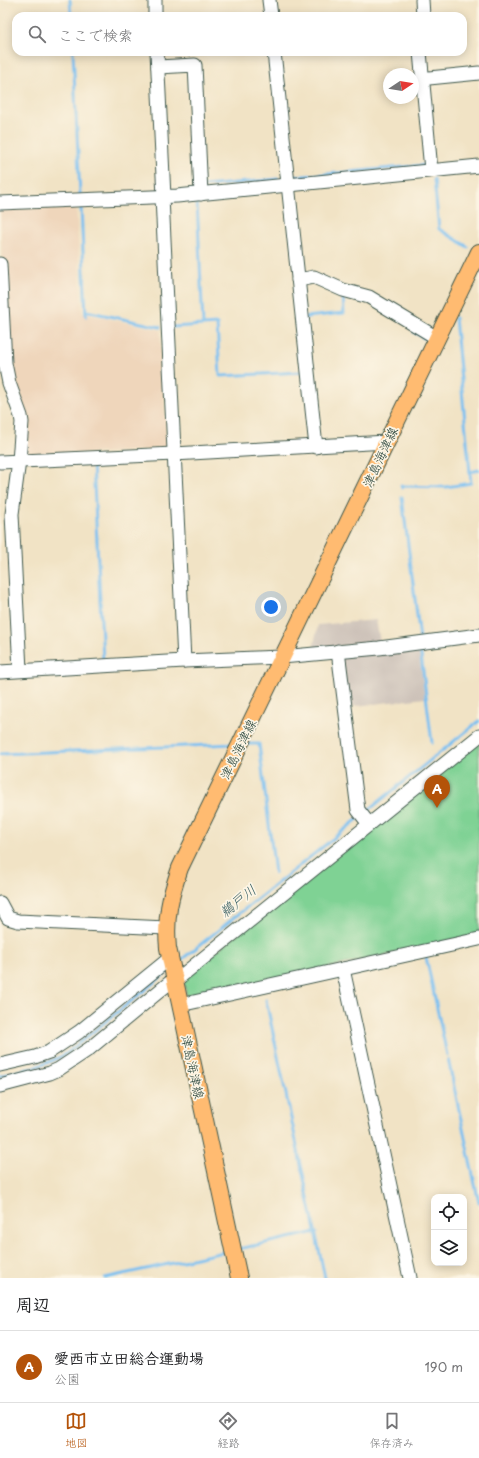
<!DOCTYPE html>
<html lang="ja">
<meta charset="utf-8">
<style>
body{margin:0;font-family:"Playpen Sans","Klee One",sans-serif;background:#f2f2f2;color:#202124}
.controls{position:absolute;right:12px;bottom:12px;display:grid;overflow:hidden;border-radius:8px;box-shadow:0 2px 10px #0003}
.controls button{width:36px;height:36px;display:grid;place-items:center;padding:0;border:0;border-bottom:1px solid #e0e0e0;background:#fff;color:#202124;font:20px sans-serif}
.compass{position:absolute;left:383px;top:68px;width:36px;height:36px;border-radius:50%;background:#fff;box-shadow:0 2px 10px #0003;rotate:78deg}
.you{position:absolute;left:271px;top:607px;width:14px;height:14px;margin:-10px;border:3px solid #fff;border-radius:50%;background:#1a73e8;box-shadow:0 0 0 6px #1a73e833}
.badge{display:grid;place-items:center;width:26px;height:26px;border-radius:50%;background:#b45309;color:#fff;font-size:13px;font-weight:700}
.pin{position:absolute;translate:-50% -33px;filter:drop-shadow(0 1px 2px #0008)}
.pin::after{content:'';position:absolute;top:21px;width:14px;height:12px;background:inherit;clip-path:polygon(0 0,100% 0,50% 100%)}
.list{margin:0;padding:0;list-style:none}
h2{display:flex;justify-content:space-between;align-items:center;height:52px;margin:0;padding:0 16px;font-size:17px}
h2 small{font-size:13px;font-weight:400;color:#757577}
.list li{display:grid;grid-template-columns:26px 1fr auto;gap:12px;align-items:center;box-sizing:border-box;height:72px;padding:0 16px;border-top:1px solid #e0e0e0}
.list b{display:block;font-size:15px;white-space:nowrap}
.list p{margin:0;font-size:13px;white-space:nowrap;color:#757577}
.list em{font-size:13px;font-style:normal;color:#757577}
.icon{flex:none;width:22px;height:22px;fill:none;stroke:currentColor;stroke-width:2;stroke-linecap:round;stroke-linejoin:round}
.map{position:relative;flex:none;width:479px;height:1278px;overflow:hidden}
.search{position:absolute;background:#fff;box-shadow:0 2px 10px #0003;left:12px;right:12px;top:12px;height:44px;display:flex;align-items:center;gap:10px;box-sizing:border-box;padding:0 14px;border-radius:12px;color:#757577;font-size:15px}
.sheet{height:124px;background:#fff}
nav{display:flex;justify-content:space-around;align-items:center;box-sizing:border-box;height:56px;border-top:1px solid #e0e0e0;background:#fff;font-size:11px;color:#757577}
nav a{display:grid;justify-items:center;gap:2px}
nav .on{color:#b45309}
.map>svg:first-child{display:block}
.built{fill:#efd6bb}
.industrial{fill:#cdc2b9}
.green{fill:#7fd294;stroke:#4f8864}
.lines{fill:none;stroke-linecap:round;stroke-linejoin:round}
.stream{stroke:#7ac0f1;stroke-width:3}
.minor-casing{stroke:#3e564a;stroke-width:15}
.major-casing{stroke:#3e564a;stroke-width:18}
.minor{stroke:#fff;stroke-width:13}
.major{stroke:#ffbb71;stroke-width:16}
.labels{text-anchor:middle;stroke-width:3.5;stroke-linejoin:round;paint-order:stroke}
.street-label{font-size:13px;fill:#1f3d34;stroke:#fcf5e5}
.water-label{font-size:14px;font-style:italic;fill:#365e63;stroke:#fcf5e5}
</style>
<div class="map">
<svg width="479" height="1278" viewBox="0 0 479 1278">
<rect width="100%" height="100%" fill="#fcf5e5"/>
<filter id="ink" filterUnits="userSpaceOnUse"><feTurbulence type="fractalNoise" baseFrequency=".025" numOctaves="2"/><feDisplacementMap in="SourceGraphic" scale="8" xChannelSelector="R" yChannelSelector="G"/><feConvolveMatrix kernelMatrix="1 2 1 2 8 2 1 2 1" color-interpolation-filters="sRGB"/></filter>
<filter id="wash" filterUnits="userSpaceOnUse"><feTurbulence type="fractalNoise" baseFrequency=".012" numOctaves="4" result="noise"/><feDisplacementMap in="SourceGraphic" scale="16" xChannelSelector="R" yChannelSelector="G"/><feGaussianBlur stdDeviation="0.9" result="paint"/><feColorMatrix in="noise" values="0 0 0 0 0 0 0 0 0 0 0 0 0 0 0 0 0 1.4 0 .05"/><feComposite in="paint" operator="in"/></filter>
<g filter="url(#wash)">
<rect width="100%" height="100%" fill="#f1e3c5"/>
<path class="built" d="M76,207L82,313L160,330L167,449L22,457L7,363L0,210Z"/>
<g class="industrial">
<path d="M376,620L380,642L313,649L318,625Z"/>
<path d="M418,646L425,698L347,707L341,655Z"/>
</g>
<path class="green" d="M479,741V935L187,998L183,978Z"/>
<g class="lines">
<g class="stream">
<path d="M70,0L71,16"/>
<path d="M73,52L80,194"/>
<path d="M293,177L426,165"/>
<path d="M434,179L439,229L468,247"/>
<path d="M205,186L278,179"/>
<path d="M197,202L203,325L217,324L220,376L302,372"/>
<path d="M81,207L86,316"/>
<path d="M86,311L160,327"/>
<path d="M306,318V317L344,313L343,294"/>
<path d="M173,327L203,325"/>
<path d="M414,332L424,338"/>
<path d="M93,463L103,660"/>
<path d="M470,472L479,470"/>
<path d="M402,488L401,486L446,487L471,483L455,318"/>
<path d="M402,497L420,639"/>
<path d="M420,647L432,743"/>
<path d="M245,744H259L275,873"/>
<path d="M0,754L234,744"/>
<path d="M365,813L479,721"/>
<path d="M426,957L447,1055"/>
<path d="M176,964L359,818"/>
<path d="M266,1000L325,1278"/>
<path d="M448,1059L479,1203"/>
<path d="M0,1076C23,1070 46,1066 67,1053L167,972"/>
<path d="M238,1249L316,1232"/>
<path d="M105,1278L228,1251"/>
</g>
</g>
</g>
<g filter="url(#ink)">
<g class="lines">
<defs>
<g id="minor">
<path d="M155,0V16"/>
<path d="M269,0L271,16"/>
<path d="M422,0L423,16"/>
<path d="M157,52L164,197"/>
<path d="M274,52L316,447"/>
<path d="M420,52L431,170"/>
<path d="M158,67L195,65L201,194"/>
<path d="M429,78L479,73"/>
<path d="M162,197L184,661"/>
<path d="M0,203L177,196L479,166"/>
<path d="M0,264L5,363L9,383L21,416L22,422L19,461L12,514L20,670"/>
<path d="M298,280L314,277L343,290L369,297L437,338"/>
<path d="M0,462L174,454L387,442"/>
<path d="M338,651L358,810L369,824"/>
<path d="M0,672L184,661L282,657L379,648L479,635"/>
<path d="M0,903L8,918L18,921L166,928"/>
<path d="M343,969L410,1278"/>
<path d="M175,981L479,736"/>
<path d="M180,1005L479,939"/>
<path d="M0,1065L35,1057L49,1052L79,1032L170,958"/>
<path d="M0,1086L50,1073L59,1069L89,1049L174,979"/>
</g>
<path id="major" d="M239,1278L168,948C165,917 170,897 180,868L479,252"/>
</defs>
<use href="#minor" class="minor-casing"/>
<use href="#major" class="major-casing"/>
<use href="#minor" class="minor"/>
<use href="#major" class="major"/>
</g>
</g>
<g class="labels">
<g class="street-label">
<text transform="translate(380 457) rotate(-65)" y="5">津島海津線</text>
<text transform="translate(238 749) rotate(-64)" y="5">津島海津線</text>
<text transform="translate(193 1067) rotate(78)" y="5">津島海津線</text>
</g>
<g class="water-label">
<text transform="translate(238 901) rotate(-39)" y="5">鵜戸川</text>
</g>
</g>
</svg>
<div class="controls">
<button><svg class="icon" aria-label="locate" viewBox="0 0 24 24"><circle cx="12" cy="12" r="6"/><path d="M12 2v4M12 18v4M2 12h4M18 12h4"/></svg></button>
<button><svg class="icon" aria-label="layers" viewBox="0 0 24 24"><path d="M12 4l9 5-9 5-9-5zM3 14l9 5 9-5"/></svg></button>
</div>
<svg class="compass" viewBox="-18 -18 36 36"><path d="M0-13l5 13h-10z" fill="#e53935"/><path d="M0 13l5-13h-10z" fill="#757577"/></svg>
<div class="you"></div>
<div class="pin badge" style="left:437px;top:808px">A</div>
<div class="search"><svg class="icon" aria-label="search" viewBox="0 0 24 24"><circle cx="10" cy="10" r="6"/><path d="M15 15l6 6"/></svg>ここで検索</div>
</div>
<section class="sheet">
<h2>周辺<small></small></h2>
<ul class="list">
<li><span class="badge">A</span><div><b>愛西市立田総合運動場</b><p>公園</p></div><em>190 m</em></li>
</ul>
</section>
<nav>
<a class="on"><svg class="icon" aria-label="map" viewBox="0 0 24 24"><path d="M3 6l6-2 6 2 6-2v14l-6 2-6-2-6 2zM9 4v14M15 6v14"/></svg>地図</a>
<a><svg class="icon" aria-label="directions" viewBox="0 0 24 24"><path d="M12 3l9 9-9 9-9-9zM9 14v-3h6M13 9l2 2-2 2"/></svg>経路</a>
<a><svg class="icon" aria-label="saved" viewBox="0 0 24 24"><path d="M7 4h10v16l-5-4-5 4z"/></svg>保存済み</a>
</nav>
